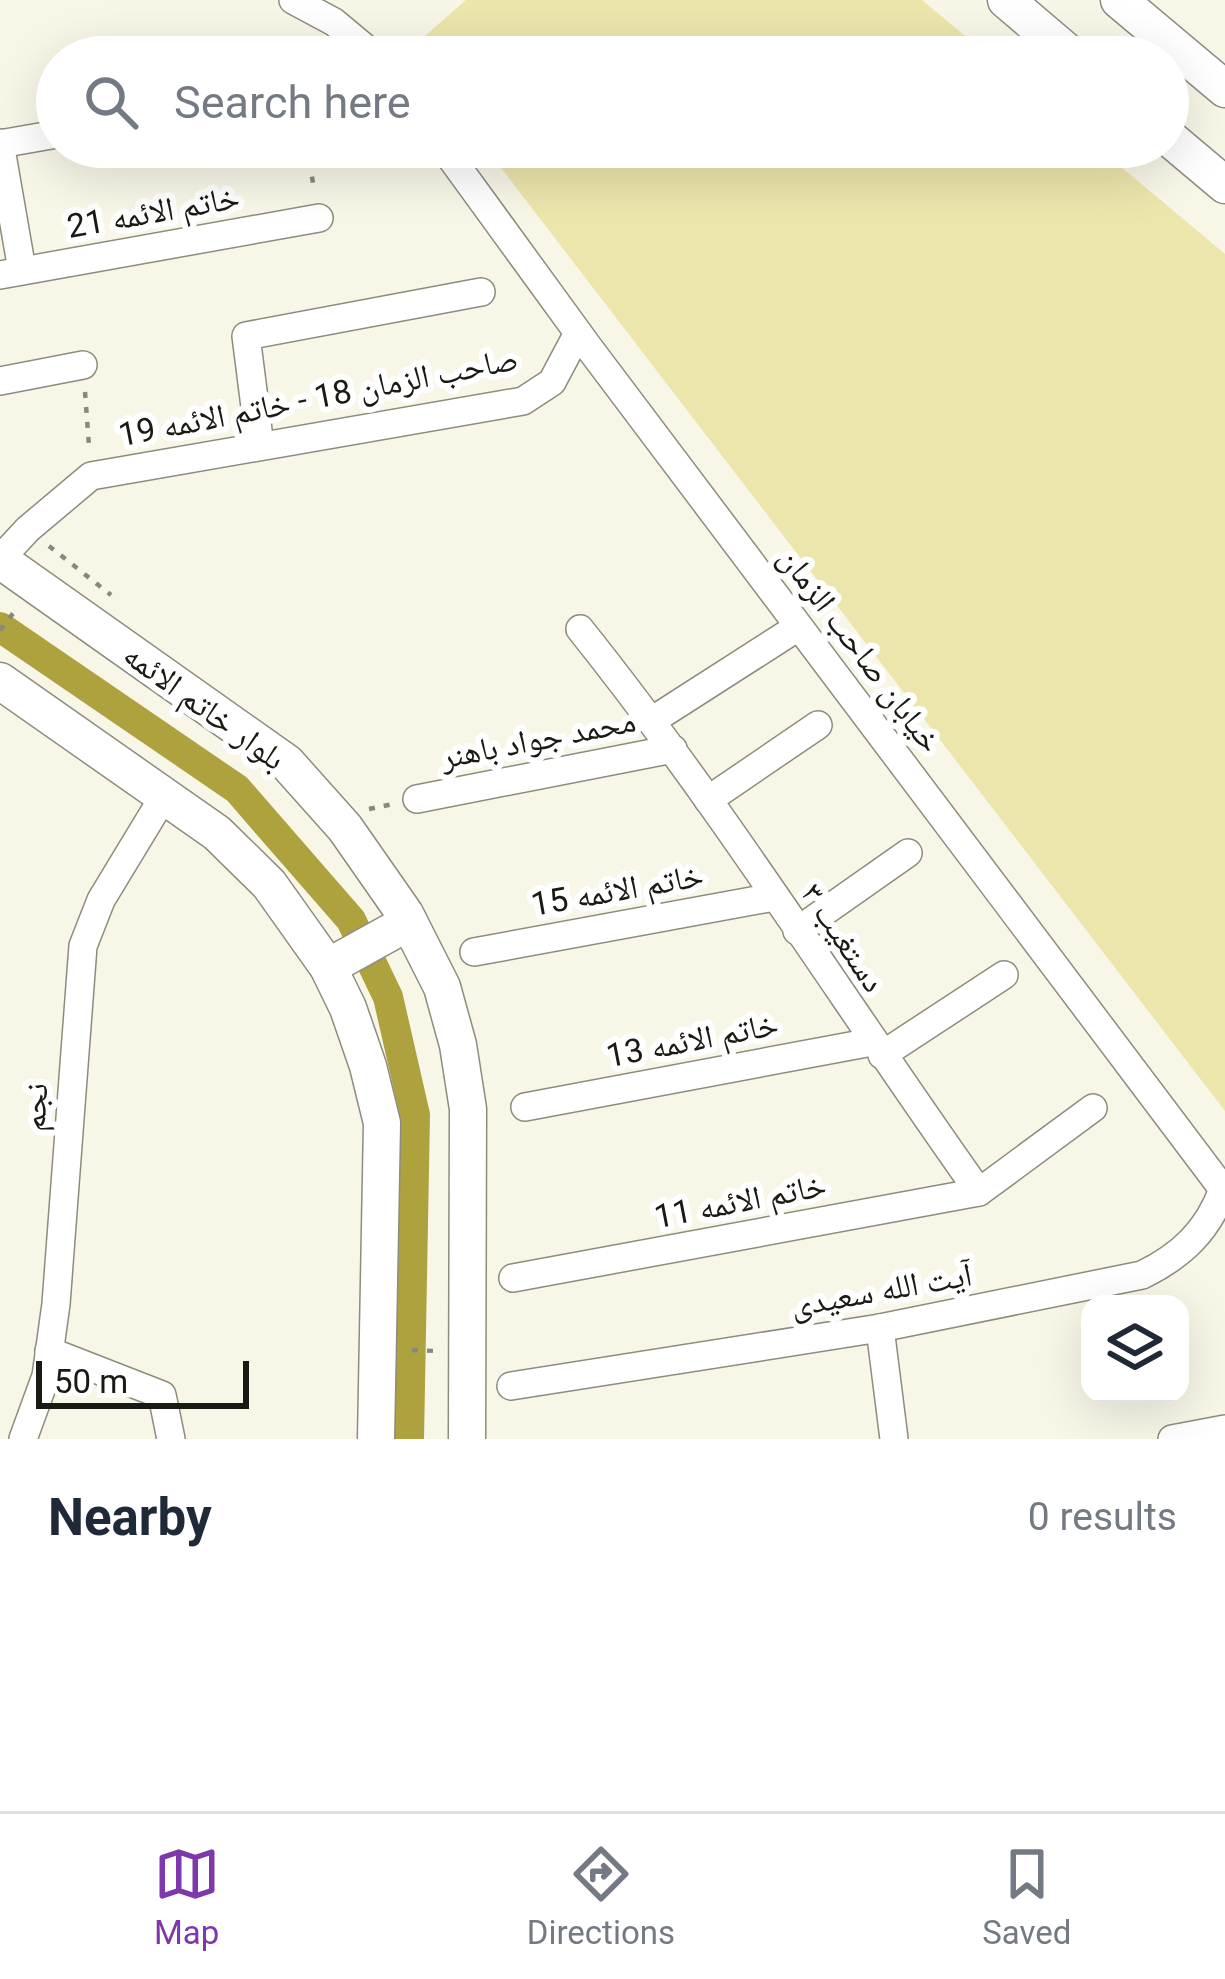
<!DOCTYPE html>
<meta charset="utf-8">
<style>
body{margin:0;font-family:Roboto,"Noto Naskh Arabic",sans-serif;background:#f2f2f3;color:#1f2937}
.controls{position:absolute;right:36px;bottom:36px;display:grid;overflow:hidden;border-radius:24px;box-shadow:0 12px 48px #0002}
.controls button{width:108px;height:108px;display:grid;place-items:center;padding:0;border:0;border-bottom:3px solid #e0e1e3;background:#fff;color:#1f2937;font:60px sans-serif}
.scale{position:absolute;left:36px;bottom:30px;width:213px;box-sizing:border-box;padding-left:12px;border:6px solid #1a1a14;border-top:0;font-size:33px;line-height:42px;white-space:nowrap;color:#1a1a14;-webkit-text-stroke:9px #fff;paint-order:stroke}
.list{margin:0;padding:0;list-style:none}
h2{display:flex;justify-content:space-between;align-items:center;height:156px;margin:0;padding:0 48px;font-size:51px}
h2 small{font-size:39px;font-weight:400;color:#747a83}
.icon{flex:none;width:66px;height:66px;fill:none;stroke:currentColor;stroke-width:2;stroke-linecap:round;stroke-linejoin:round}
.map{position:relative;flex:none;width:1225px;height:1439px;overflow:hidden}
.search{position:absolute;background:#fff;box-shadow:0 12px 48px #0002;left:36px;right:36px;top:36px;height:132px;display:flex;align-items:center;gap:30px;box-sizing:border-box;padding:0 42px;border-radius:66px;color:#747a83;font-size:45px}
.sheet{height:372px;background:#fff}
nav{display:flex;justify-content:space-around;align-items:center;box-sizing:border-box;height:168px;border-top:3px solid #e0e1e3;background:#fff;font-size:33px;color:#747a83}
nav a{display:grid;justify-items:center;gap:6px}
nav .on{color:#7f38ab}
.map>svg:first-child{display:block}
.green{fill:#ece5ac}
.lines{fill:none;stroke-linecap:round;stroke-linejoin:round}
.canal{stroke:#aea23f;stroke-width:30}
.minor-casing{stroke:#8d8c7e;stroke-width:30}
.major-casing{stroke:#8d8c7e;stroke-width:39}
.path{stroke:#89887e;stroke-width:4.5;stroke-dasharray:6 9;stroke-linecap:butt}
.minor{stroke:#fff;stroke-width:27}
.major{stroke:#fff;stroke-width:36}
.labels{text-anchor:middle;stroke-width:12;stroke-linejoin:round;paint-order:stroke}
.street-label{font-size:33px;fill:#1a1a14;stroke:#fff}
</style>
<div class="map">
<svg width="1225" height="1439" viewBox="0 0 1225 1439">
<rect width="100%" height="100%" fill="#f7f6e7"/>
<g class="green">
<path d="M466,0H922L990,57H416L410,49Z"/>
<path d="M485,147H1097L1225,254V1111Z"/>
</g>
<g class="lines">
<path class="canal" d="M0,627L237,789L351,920L388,997L415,1115L409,1439"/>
<defs>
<g id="minor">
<path d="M293,0L334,22L376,57"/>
<path d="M0,143L22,270"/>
<path d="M0,144L57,134"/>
<path d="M443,147L587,345L1225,1192"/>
<path d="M0,275L319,218"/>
<path d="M0,381L83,365"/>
<path d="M260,446L246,336L481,292"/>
<path d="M0,559L28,529L91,476L523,401L552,382L578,333"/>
<path d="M580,629C724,809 846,1005 979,1192"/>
<path d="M653,720L798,627"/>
<path d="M417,799L673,749"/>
<path d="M708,800L818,725"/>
<path d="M797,931L908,853"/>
<path d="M474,952L774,897"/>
<path d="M882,1055L1004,975"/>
<path d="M525,1107L872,1042"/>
<path d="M513,1278L979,1192L1093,1108"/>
<path d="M880,1328L894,1439"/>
<path d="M49,1351L162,1395L171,1439"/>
<path d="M511,1386L880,1328L1142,1275C1181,1256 1208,1231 1223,1189"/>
<path d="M23,1439L46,1376L56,1304L83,946L101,900L164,796"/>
<path d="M1172,1439L1225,1429"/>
</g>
<g id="major">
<path d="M1006,0L1073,57"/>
<path d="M1119,0L1225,89"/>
<path d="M1168,137L1225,185"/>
<path d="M0,560L287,763L345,828L405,914L442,987L458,1045L468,1109L467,1439"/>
<path d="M0,681L217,833L269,884L328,967L348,1008L368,1066L382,1123L376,1439"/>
<path d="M328,967L409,922"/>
</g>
</defs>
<use href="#minor" class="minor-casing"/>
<use href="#major" class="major-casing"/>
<g class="path">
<path d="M307,147L314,189"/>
<path d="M85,392L89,446"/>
<path d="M49,546L111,595"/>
<path d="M0,630L15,611"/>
<path d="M369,809L393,804"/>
<path d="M412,1350L436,1351"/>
</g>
<use href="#minor" class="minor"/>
<use href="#major" class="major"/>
</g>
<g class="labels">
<g class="street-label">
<text transform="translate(153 211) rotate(-10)" y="12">خاتم الائمه 21</text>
<text transform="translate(318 396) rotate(-11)" y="12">صاحب الزمان 18 - خاتم الائمه 19</text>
<text transform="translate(861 649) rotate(53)" y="12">خیابان صاحب الزمان</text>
<text transform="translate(205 706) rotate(36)" y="12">بلوار خاتم الائمه</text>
<text transform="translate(538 738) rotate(-11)" y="12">محمد جواد باهنر</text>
<text transform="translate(617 889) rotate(-10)" y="12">خاتم الائمه 15</text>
<text transform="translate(844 937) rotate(56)" y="12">دستغیب ۳</text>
<text transform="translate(692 1039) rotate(-11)" y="12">خاتم الائمه 13</text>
<text transform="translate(34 1107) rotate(-86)" y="12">نجم</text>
<text transform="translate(740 1200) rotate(-11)" y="12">خاتم الائمه 11</text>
<text transform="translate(881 1289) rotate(-10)" y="12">آیت الله سعیدی</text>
</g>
</g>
</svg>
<div class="controls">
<button><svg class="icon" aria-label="layers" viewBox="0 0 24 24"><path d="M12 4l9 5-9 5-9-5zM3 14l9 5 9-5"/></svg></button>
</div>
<div class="scale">50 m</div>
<div class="search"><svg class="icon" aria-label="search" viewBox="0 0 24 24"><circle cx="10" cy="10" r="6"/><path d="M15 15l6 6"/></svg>Search here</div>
</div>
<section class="sheet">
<h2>Nearby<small>0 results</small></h2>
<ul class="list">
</ul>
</section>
<nav>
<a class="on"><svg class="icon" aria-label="map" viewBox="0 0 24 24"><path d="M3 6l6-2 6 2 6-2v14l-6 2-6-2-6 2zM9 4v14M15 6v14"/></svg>Map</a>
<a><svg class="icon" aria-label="directions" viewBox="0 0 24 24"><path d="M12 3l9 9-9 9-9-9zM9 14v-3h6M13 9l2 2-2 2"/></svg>Directions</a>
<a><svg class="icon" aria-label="saved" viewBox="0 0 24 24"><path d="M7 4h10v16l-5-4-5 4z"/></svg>Saved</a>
</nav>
